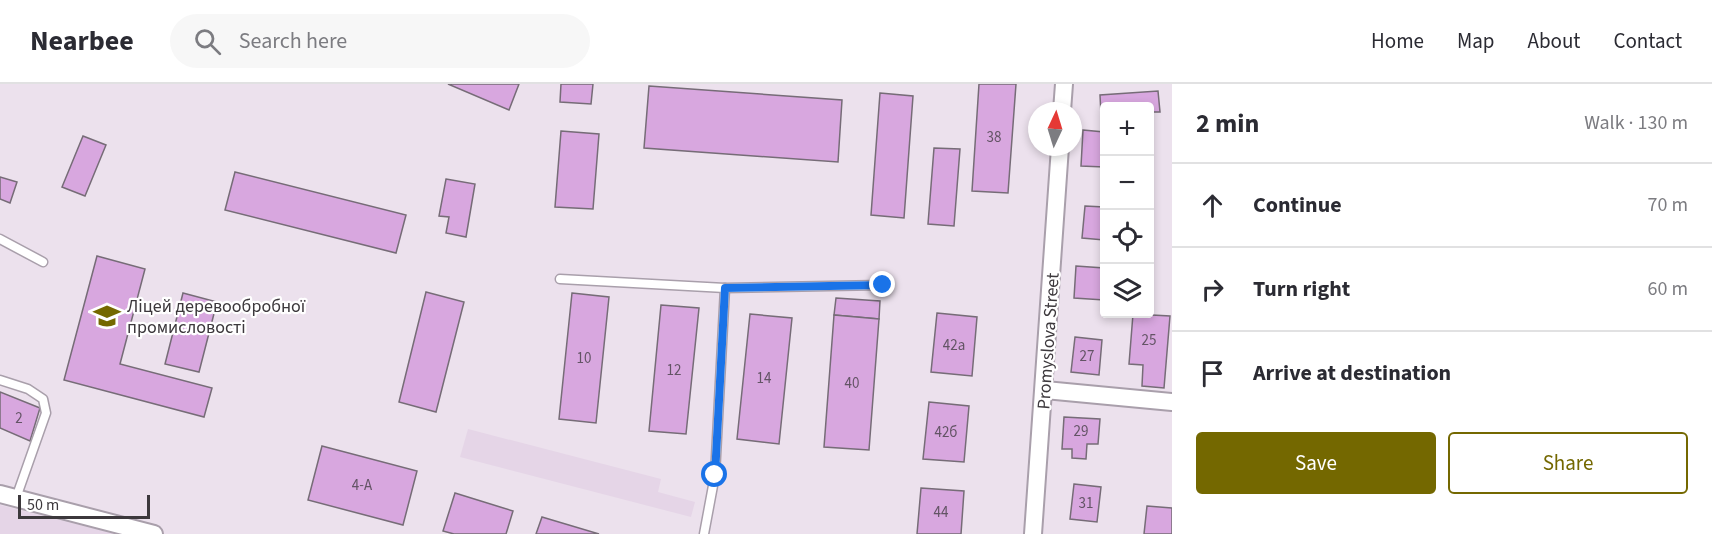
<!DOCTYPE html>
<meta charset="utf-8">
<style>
body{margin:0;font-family:"Source Sans 3",sans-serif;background:#f7f7f7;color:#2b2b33}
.controls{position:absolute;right:18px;top:18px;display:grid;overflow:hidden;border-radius:6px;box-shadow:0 3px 9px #0003}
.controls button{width:54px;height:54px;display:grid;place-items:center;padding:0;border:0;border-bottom:2px solid #e1e1e2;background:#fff;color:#2b2b33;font:30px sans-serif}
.compass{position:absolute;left:1028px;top:18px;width:54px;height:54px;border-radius:50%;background:#fff;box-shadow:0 3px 9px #0003;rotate:4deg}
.scale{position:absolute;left:18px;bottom:15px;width:132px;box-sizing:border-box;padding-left:6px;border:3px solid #3c383c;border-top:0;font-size:16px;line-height:21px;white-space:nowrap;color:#3c383c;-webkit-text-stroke:4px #fff;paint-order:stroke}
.stop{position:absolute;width:18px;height:18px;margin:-14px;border:4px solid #1a73e8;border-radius:50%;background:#fff}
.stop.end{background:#1a73e8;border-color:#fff;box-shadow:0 2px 6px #0008}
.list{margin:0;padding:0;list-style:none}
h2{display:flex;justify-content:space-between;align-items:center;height:78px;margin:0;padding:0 24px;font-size:26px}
h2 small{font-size:20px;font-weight:400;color:#7c7c81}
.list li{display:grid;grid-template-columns:39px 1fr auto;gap:18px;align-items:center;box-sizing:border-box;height:84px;padding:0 24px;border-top:2px solid #e1e1e2}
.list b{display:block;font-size:22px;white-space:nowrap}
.list em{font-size:20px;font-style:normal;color:#7c7c81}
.actions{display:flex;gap:12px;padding:18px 24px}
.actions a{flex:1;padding:14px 0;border:2px solid #746800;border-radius:6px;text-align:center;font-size:21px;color:#746800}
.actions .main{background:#746800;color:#fff}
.icon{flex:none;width:33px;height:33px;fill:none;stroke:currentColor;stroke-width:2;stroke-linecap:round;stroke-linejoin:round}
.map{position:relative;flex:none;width:1172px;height:450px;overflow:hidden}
header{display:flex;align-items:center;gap:36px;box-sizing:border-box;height:84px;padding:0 30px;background:#fff;border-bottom:2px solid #e1e1e2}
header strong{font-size:28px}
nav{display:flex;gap:33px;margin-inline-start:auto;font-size:21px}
.search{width:420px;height:54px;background:#f7f7f7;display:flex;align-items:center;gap:15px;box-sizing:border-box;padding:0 21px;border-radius:33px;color:#7c7c81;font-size:22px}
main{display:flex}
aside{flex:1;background:#fff}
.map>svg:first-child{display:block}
.built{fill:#e5d5e7}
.building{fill:#d8a7df;stroke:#766c77;stroke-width:1.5}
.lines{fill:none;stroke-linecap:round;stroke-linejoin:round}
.service-casing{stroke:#a99fab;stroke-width:11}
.minor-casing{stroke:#a99fab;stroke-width:20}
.service{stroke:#fff;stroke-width:8}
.minor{stroke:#fff;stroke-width:16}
.route{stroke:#1a73e8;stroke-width:8}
.labels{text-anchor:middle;stroke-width:4.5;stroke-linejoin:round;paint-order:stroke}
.number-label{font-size:15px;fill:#635465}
.poi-label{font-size:18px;fill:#3c383c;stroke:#fff;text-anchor:start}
.street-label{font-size:18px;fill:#3c383c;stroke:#fff}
</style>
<header>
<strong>Nearbee</strong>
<div class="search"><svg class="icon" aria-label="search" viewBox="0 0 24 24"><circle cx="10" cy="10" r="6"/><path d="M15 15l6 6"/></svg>Search here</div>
<nav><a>Home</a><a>Map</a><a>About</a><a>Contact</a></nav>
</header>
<main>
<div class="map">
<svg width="1172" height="450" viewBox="0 0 1172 450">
<rect width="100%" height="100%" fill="#ece1ed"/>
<g class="built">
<path d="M468,345L661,395L658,408L695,418L691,433L460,373Z"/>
<path d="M0,421L116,450H0Z"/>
</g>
<g class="building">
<path d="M448,0H519L509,26Z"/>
<path d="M561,0H593L591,20L560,18Z"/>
<path d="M979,0H1016L1008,109L972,107Z"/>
<path d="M649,2L842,16L838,78L644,64Z"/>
<path d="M1158,7L1160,28H1150V22H1104V31H1101L1100,11Z"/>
<path d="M880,9L913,12L904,134L871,131Z"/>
<path d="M1083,46L1104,48V83L1081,82Z"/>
<path d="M561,47L599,50L593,125L555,123Z"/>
<path d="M83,52L106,61L85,112L62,103Z"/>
<path d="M934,64L960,65L954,142L928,140Z"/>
<path d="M235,88L406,131L396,169L225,126Z"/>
<path d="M0,93L17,98L10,119L0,115Z"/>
<path d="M446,95L475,100L466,153L446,149L449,133L439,132Z"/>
<path d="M1085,122L1104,123V156L1082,154Z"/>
<path d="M97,172L145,185L120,280L212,304L204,333L64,296Z"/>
<path d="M1076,182L1104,184V216L1074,214Z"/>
<path d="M426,208L464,218L436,328L399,318Z"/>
<path d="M183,209L217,218L199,288L165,280Z"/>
<path d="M572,209L609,213L596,339L559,335Z"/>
<path d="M836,214L880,217L879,235L834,231Z"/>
<path d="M661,221L699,224L686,350L649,347Z"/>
<path d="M937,229L977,233L972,292L931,288Z"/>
<path d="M750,230L792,234L779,360L737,355Z"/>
<path d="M1133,230L1170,232L1164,304L1142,302L1143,281L1129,280Z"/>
<path d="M834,231L879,235L869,366L824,363Z"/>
<path d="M1075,253L1102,256L1099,291L1071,288Z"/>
<path d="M0,308L40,324L30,357L0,344Z"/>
<path d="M929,318L969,322L964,378L923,375Z"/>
<path d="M1064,333L1100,335L1098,360H1087L1086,375L1072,374V365H1062Z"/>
<path d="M322,362L417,387L403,441L308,416Z"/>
<path d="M1074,400L1101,403L1097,438L1070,435Z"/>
<path d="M921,404L964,407L961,450H917Z"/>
<path d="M455,409L513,427L506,450H454L443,447Z"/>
<path d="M1147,422L1172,424V450H1144Z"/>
<path d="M542,433L599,450H536Z"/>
</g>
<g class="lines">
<defs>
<g id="service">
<path d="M0,155L43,178"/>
<path d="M560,195L725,204L883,201"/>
<path d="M0,296L28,305L43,315L46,329L16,414"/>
<path d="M704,450L715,391L725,204"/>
</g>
<g id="minor">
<path d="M1062,27L1064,0"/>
<path d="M1045,306L1172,318"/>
<path d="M0,410L154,450"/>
<path d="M1033,450L1060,63"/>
</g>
</defs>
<use href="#service" class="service-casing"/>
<use href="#minor" class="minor-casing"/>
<use href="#service" class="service"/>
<use href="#minor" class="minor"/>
</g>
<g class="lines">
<path class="route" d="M715,391L725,204L883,201"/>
</g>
<defs>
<symbol id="school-bare" viewBox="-9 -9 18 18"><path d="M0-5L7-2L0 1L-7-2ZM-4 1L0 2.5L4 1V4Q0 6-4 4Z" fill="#746800" stroke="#fff" stroke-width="2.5" paint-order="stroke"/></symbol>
</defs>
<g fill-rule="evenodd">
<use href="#school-bare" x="88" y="213" width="38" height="38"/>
</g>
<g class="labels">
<g class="number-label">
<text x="994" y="58">38</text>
<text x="1149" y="261">25</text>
<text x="954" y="266">42а</text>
<text x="1087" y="277">27</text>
<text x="584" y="279">10</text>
<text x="674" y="291">12</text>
<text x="764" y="299">14</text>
<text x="852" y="304">40</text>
<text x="19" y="339">2</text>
<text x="1081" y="352">29</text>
<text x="946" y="353">42б</text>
<text x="362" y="406">4-А</text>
<text x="1086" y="424">31</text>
<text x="941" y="433">44</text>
</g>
<g class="poi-label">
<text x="127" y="228">Ліцей деревообробної<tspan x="127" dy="21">промисловості</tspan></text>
</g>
<g class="street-label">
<text transform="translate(1048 257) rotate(-86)" y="6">Promyslova Street</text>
</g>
</g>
</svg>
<div class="controls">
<button>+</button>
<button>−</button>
<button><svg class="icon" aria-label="locate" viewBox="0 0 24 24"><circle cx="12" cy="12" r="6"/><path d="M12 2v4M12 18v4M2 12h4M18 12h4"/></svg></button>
<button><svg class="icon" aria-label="layers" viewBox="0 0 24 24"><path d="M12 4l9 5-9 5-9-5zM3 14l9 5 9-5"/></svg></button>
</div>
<svg class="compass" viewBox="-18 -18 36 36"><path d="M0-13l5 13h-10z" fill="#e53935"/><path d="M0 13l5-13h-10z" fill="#7c7c81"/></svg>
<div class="scale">50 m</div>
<div class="stop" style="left:715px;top:391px"></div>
<div class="stop end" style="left:883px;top:201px"></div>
</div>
<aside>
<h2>2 min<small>Walk · 130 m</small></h2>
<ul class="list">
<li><svg class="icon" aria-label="ahead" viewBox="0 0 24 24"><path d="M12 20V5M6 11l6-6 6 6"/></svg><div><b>Continue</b></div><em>70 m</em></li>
<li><svg class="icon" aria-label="right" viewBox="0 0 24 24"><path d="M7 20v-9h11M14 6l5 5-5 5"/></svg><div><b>Turn right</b></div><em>60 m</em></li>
<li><svg class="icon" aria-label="arrive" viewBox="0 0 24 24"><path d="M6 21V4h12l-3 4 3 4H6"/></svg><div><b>Arrive at destination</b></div></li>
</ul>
<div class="actions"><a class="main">Save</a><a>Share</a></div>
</aside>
</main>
